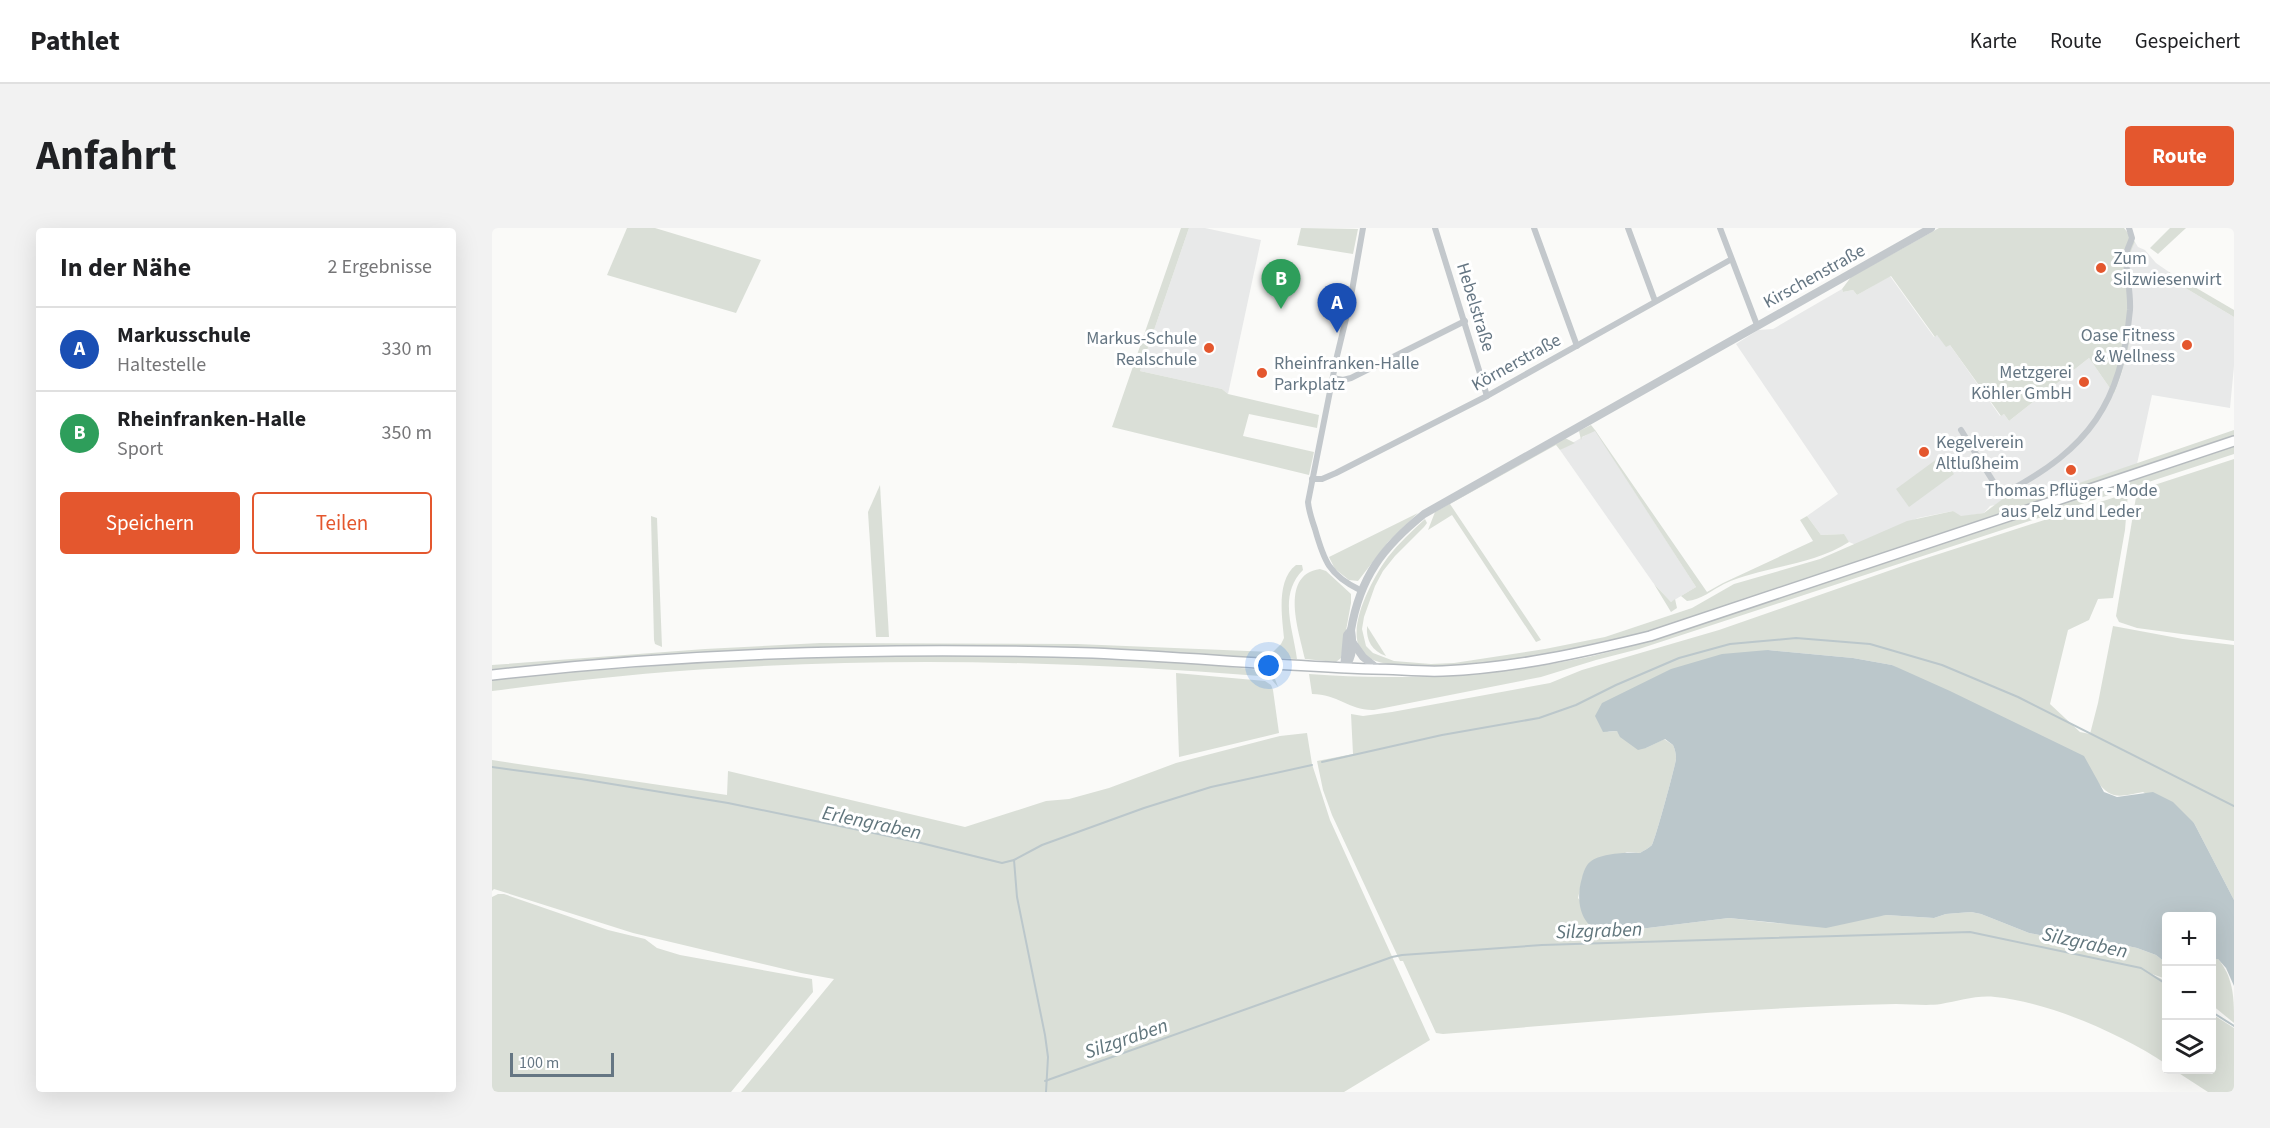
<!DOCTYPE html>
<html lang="de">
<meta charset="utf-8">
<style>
body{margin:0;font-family:"Source Sans 3",sans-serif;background:#f2f2f2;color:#202124}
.controls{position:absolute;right:18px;bottom:18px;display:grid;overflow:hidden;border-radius:6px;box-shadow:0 6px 24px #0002}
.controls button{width:54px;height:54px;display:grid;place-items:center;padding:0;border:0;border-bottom:2px solid #e0e0e0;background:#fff;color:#202124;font:30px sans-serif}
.scale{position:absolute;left:18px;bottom:15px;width:104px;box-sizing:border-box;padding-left:6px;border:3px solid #657683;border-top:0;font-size:16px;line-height:21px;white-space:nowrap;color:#657683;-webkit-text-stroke:4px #fff;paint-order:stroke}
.you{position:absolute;left:777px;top:438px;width:21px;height:21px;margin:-15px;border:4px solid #fff;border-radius:50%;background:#1a73e8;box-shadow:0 0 0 9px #1a73e833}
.badge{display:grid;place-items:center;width:39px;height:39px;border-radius:50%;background:#e4572e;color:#fff;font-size:20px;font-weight:700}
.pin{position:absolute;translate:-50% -50px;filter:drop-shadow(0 2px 3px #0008)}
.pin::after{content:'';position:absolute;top:32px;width:21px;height:18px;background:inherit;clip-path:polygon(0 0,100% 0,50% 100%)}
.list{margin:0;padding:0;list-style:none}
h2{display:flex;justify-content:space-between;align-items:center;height:78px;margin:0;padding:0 24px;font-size:26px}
h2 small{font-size:20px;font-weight:400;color:#757577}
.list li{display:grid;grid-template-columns:39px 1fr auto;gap:18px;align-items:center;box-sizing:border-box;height:84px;padding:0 24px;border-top:2px solid #e0e0e0}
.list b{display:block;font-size:22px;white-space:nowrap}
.list p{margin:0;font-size:20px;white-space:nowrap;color:#757577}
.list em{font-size:20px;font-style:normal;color:#757577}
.actions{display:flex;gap:12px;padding:18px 24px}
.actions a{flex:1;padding:14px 0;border:2px solid #e4572e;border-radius:6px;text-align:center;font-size:21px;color:#e4572e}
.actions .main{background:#e4572e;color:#fff}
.icon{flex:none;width:33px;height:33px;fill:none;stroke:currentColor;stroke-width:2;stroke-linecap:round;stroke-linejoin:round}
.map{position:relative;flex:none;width:1742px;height:864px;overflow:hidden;border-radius:6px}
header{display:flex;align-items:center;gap:36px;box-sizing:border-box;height:84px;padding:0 30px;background:#fff;border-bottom:2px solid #e0e0e0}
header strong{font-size:28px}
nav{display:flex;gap:33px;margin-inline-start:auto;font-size:21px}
.intro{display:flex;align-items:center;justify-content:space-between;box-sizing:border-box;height:144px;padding:0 36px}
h1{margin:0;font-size:42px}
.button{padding:15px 27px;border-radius:6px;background:#e4572e;color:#fff;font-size:21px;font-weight:700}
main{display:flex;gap:36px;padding:0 36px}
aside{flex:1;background:#fff;border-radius:6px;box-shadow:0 6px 24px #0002}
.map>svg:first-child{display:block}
.built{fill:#e8e9e9}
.green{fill:#dadfd7}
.water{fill:#bbc7cb}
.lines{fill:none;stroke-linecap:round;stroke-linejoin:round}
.stream{stroke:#bbc7cb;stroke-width:2}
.primary-casing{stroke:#b5babe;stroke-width:12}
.minor{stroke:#c3c8cc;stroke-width:6}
.tertiary{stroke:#c3c8cc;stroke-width:8}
.primary{stroke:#fff;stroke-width:9}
.poi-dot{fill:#e4572e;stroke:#fff;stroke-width:2}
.labels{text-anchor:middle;stroke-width:6;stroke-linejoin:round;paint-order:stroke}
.poi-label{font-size:18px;fill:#657683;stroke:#fff;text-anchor:start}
.street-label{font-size:18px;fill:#657683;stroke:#fff}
.water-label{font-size:20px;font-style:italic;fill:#60757c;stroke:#fff}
</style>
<header>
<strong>Pathlet</strong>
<nav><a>Karte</a><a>Route</a><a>Gespeichert</a></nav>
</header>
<div class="intro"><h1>Anfahrt</h1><a class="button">Route</a></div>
<main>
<aside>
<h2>In der Nähe<small>2 Ergebnisse</small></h2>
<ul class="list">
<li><span class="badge" style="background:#1a4fb4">A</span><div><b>Markusschule</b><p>Haltestelle</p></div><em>330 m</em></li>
<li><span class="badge" style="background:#2e9e5b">B</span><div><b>Rheinfranken-Halle</b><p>Sport</p></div><em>350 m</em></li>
</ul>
<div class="actions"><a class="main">Speichern</a><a>Teilen</a></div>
</aside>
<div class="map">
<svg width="1742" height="864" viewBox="0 0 1742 864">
<rect width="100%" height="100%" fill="#fafaf8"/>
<g class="built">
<path d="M697,0H713L769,12L736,166L730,161L648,143Z"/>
<path d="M1643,14L1646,19L1653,22L1664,35L1677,44L1675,49L1742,89V138L1738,180L1660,167L1645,236L1549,268L1498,278L1492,285L1468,289L1461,283L1426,290L1364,317L1357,314L1351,306L1329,307L1315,288L1346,266L1244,116L1266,102L1281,101L1350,61L1351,64L1361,62L1365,67L1398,48L1442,109L1445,107L1458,117L1508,188L1512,186L1517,193L1597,130L1622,166L1630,144L1638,105L1633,43L1636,27Z"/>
<path d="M1103,202L1204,359L1179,374L1162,356L1068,222Z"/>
</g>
<g class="green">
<path d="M135,0H163L269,32L244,85L115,47Z"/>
<path d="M689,0H697L648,143L730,161L736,166L827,187L825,200L757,186L751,208L822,224L817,247L620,199Z"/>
<path d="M809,0L866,1L861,26L805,17Z"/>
<path d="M1447,0H1632L1643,14C1628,43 1638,71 1638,102C1638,123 1629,147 1622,166L1597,130L1517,193L1512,186L1509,188L1458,117L1454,119L1445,107L1443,109L1399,48L1365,67L1361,62L1351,64L1350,61L1359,49Z"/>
<path d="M1678,0H1694L1666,26L1658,20Z"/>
<path d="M1677,44L1742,82V89L1675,49Z"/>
<path d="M1099,197L1103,202L1215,364L1231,355L1321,313L1308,292L1315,288L1329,307L1352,306L1357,314C1320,338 1272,338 1232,356C1220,362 1209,372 1195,373L1189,368L1204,359L1103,203L1090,209L1089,212L1087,203Z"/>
<path d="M1742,202V210C1613,253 1485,296 1356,339C1273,367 1190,399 1105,419C1061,429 1013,434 967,438C945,439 897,441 877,430C846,412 881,349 896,329C907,315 920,303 933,291L935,295L932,299L903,328L891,343L883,358L872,389L870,401L874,418L881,425L902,433L939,436L962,435L1053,421L1113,409L1200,380L1242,356L1328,331L1415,293L1461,283L1469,288L1492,285L1516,267L1533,258L1549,268Z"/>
<path d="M1073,210L1083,215L1068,222L1064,217L958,276L1049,412L1044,414L960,287L936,302L943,284Z"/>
<path d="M1742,218V226L1147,421L1104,432L1049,449L882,482C858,483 846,466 820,466L817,446C905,453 999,448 1086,431C1122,424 1157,413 1192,402Z"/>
<path d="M1449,228L1462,246L1417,279L1404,261Z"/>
<path d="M1742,231V413L1645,400L1627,394L1624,388L1644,269L1647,262Z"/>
<path d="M388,257L397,409H384L376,284Z"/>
<path d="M1636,265L1633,302L1621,370L1606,371L1597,392L1576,402L1558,476L1588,504L1598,506L1606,475L1621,398L1691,411L1742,417V672L1702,595L1651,564C1629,568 1619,573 1605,553L1400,437L1361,430L1276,422L1115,504L1125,503L1154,520L1172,511L1181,517C1183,521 1184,526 1184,531C1183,539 1163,613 1160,617C1157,620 1151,623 1148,625L1135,624L1092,644L1086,670L1115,705L1237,690L1282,695L1313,696L1394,687L1442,690L1454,686L1479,684L1489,686L1537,705L1557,709L1585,707L1645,720L1664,727L1674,735V751L1657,745L1674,753V836C1630,806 1556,774 1503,769C1484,767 1467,773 1449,776C1435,778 1418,776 1404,776C1253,779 1102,794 951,806L944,805L911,733H908L840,587L831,562L825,533L861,526L859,486L871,488L900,484L1058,455L1090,442L1227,402L1419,335Z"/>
<path d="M926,285L896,314L866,353L857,352L843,341L837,329Z"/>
<path d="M159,288L165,290L170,419L163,416L162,412Z"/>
<path d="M804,337H810L811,342C786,367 801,400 805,431L661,425L427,421L0,443V437L213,421L328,415L585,416L781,424L789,416L792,410C790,389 784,352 804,337Z"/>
<path d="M828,341L834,343L859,366V375L849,430L844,434L813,431C808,406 786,347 828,341Z"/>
<path d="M1162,356L1179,374L1183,371L1185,380L1179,384Z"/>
<path d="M875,398L894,428C880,423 874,413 875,398Z"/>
<path d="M540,427L685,434L780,443L786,459L780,452L768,448C591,434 413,429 236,440C157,444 78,453 0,463V452L11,451L78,444L277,430L342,428Z"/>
<path d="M684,445L773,453L779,457L781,462L787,505L687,529Z"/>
<path d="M815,505L820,536L838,592L938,812L852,864H249L342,751L309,745L141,705L2,661L0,663V532L235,567L236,543L473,599L554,573L577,571L617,560L684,535L788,508Z"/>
<path d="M6,666H12L116,702L153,711L165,720L188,727L320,751L321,764L239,864H0V669Z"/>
<path d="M1720,731H1726C1742,750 1742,771 1742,795L1720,777Z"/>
<path d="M1720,786L1742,800V864H1716L1682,842H1720Z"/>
</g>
<path class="water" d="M1276,422L1361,430L1400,437L1458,463L1592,528L1612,564L1625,569L1661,564L1681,574L1702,595L1742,672V758L1734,740L1726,731H1720V688H1674V735L1664,727L1645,720L1585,707L1557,709L1537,705L1489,686L1479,684L1454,686L1442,690L1394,687L1334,700L1237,690L1115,705C1088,702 1083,672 1090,650C1091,645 1094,637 1098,634C1108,625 1136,624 1148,625C1151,623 1157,620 1160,617C1163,613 1183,539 1184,531C1184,526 1183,521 1181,517L1173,511L1154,520L1146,522L1128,509L1125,503L1111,504L1103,488L1110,475L1179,441L1230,426Z"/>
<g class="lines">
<g class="stream">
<path d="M830,534L950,507L1047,490L1084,477L1124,457L1187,430L1238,416L1304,410L1378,416L1450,437L1526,469L1742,578"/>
<path d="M0,539L89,551L236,575L425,614L510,635L522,632L525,669L553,807L556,829L554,864"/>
<path d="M522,632L550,617L652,580L719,559L820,537"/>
<path d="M1720,784L1742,798"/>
<path d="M553,853L900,729L910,727L1050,717L1478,704L1649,740L1674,756"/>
</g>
<defs>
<path id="primary" d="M0,447C199,424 400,419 601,425C694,429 787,438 881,441C904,441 927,444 951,443C1022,440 1089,425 1158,408L1742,213"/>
</defs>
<use href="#primary" class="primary-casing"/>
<g class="minor">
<path d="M943,0L995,168"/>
<path d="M1042,0L1085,118"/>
<path d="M1136,0L1163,73"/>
<path d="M1228,0L1265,97"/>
<path d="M841,150L851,152L859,150L973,93"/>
<path d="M1469,202L1504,258L1509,262L1515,264C1597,220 1629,176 1638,82C1639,64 1634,46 1634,27C1635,21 1638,16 1640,10L1637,0"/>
<path d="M820,251H830L844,245L995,168L1238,32"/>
<path d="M868,362C837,347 832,333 823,301C820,292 817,284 816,274L845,128L858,74L871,0"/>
</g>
<g class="tertiary">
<path d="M861,415L871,429L886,441"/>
<path d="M852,440L855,407L859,402C868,349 891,319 932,286L1439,0"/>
<path d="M852,440C862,429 861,416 859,402"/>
</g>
<use href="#primary" class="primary"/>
</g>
<g class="poi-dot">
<circle cx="1609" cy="40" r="6"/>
<circle cx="1695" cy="117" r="6"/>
<circle cx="717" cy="120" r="6"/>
<circle cx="770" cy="145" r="6"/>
<circle cx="1592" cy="154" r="6"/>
<circle cx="1432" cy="224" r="6"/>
<circle cx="1579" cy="242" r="6"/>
</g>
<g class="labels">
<g class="poi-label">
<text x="1621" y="36">Zum<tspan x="1621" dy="21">Silzwiesenwirt</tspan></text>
<text x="1683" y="113" text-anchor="end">Oase Fitness<tspan x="1683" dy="21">&amp; Wellness</tspan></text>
<text x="705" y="116" text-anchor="end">Markus-Schule<tspan x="705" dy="21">Realschule</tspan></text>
<text x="782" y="141">Rheinfranken-Halle<tspan x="782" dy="21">Parkplatz</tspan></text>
<text x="1580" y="150" text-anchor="end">Metzgerei<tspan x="1580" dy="21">Köhler GmbH</tspan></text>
<text x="1444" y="220">Kegelverein<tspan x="1444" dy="21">Altlußheim</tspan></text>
<text x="1579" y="268" text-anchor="middle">Thomas Pflüger - Mode<tspan x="1579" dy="21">aus Pelz und Leder</tspan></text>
</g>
<g class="street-label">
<text transform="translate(1322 48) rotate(-29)" y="6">Kirschenstraße</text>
<text transform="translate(984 79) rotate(73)" y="6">Hebelstraße</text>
<text transform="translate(1024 134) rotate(-29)" y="6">Körnerstraße</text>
</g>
<g class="water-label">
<text transform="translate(380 594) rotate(12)" y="7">Erlengraben</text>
<text transform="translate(1107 702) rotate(-2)" y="7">Silzgraben</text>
<text transform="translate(1593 714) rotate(12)" y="7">Silzgraben</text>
<text transform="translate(634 810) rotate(-19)" y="7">Silzgraben</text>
</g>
</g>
</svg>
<div class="controls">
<button>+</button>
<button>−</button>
<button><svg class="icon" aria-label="layers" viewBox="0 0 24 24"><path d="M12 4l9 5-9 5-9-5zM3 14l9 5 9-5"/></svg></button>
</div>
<div class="scale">100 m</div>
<div class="you"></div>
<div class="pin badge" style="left:845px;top:105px;background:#1a4fb4">A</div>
<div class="pin badge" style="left:789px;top:81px;background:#2e9e5b">B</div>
</div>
</main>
